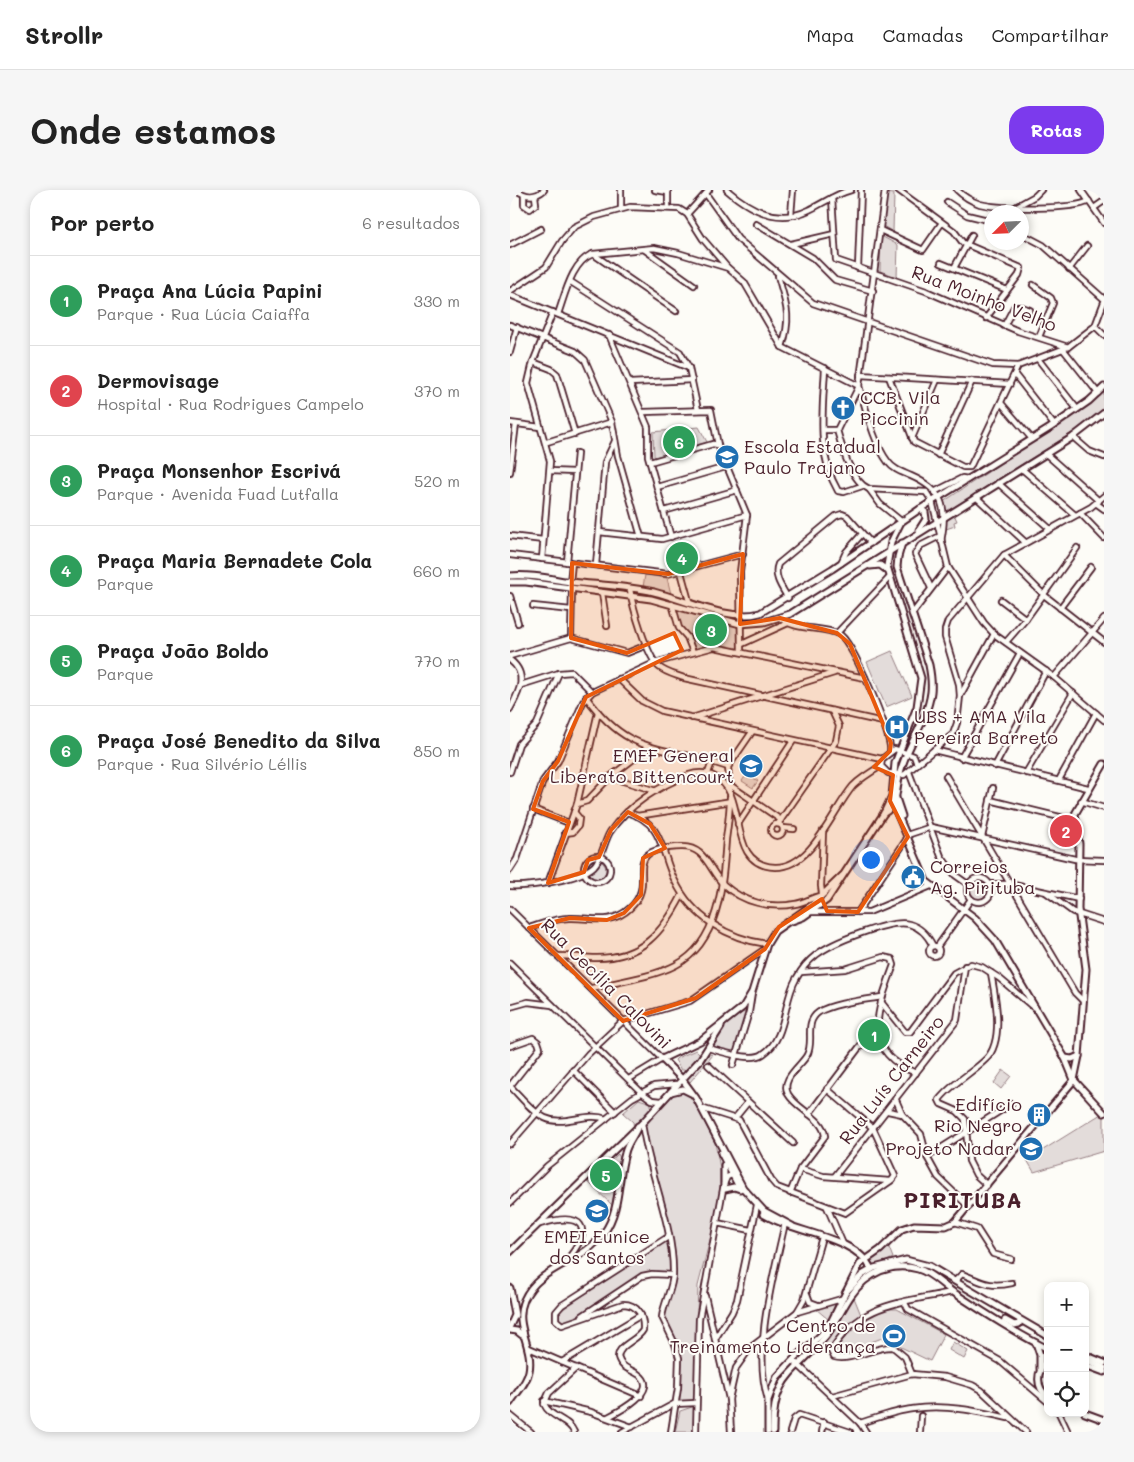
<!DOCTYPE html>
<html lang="pt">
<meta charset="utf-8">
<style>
body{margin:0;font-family:Mali,sans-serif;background:#f6f6f6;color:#222}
.controls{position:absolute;right:15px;bottom:15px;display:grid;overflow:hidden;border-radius:10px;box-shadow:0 2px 8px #0003}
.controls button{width:45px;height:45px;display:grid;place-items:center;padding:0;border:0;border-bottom:1px solid #e0e0e0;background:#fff;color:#222;font:25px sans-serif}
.compass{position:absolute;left:474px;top:15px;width:45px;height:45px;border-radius:50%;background:#fff;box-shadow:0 2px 8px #0003;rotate:246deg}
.you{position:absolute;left:360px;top:669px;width:18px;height:18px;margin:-12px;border:4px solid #fff;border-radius:50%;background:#1a73e8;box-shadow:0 0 0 8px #1a73e833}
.badge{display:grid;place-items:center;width:32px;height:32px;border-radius:50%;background:#7c3aed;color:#fff;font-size:16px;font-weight:700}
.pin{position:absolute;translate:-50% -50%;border:2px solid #fff;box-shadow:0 1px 5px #0006}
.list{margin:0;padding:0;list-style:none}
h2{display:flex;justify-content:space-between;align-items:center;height:65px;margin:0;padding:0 20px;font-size:21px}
h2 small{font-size:16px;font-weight:400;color:#767676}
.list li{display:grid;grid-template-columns:32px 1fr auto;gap:15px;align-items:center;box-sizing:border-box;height:90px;padding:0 20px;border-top:1px solid #e0e0e0}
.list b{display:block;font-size:19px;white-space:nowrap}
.list p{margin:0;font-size:16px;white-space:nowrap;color:#767676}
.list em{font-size:16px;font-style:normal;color:#767676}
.icon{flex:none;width:28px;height:28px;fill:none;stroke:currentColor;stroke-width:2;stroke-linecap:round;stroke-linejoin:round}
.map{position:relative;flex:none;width:594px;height:1242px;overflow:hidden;border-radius:20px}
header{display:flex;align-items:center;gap:30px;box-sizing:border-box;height:70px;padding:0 25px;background:#fff;border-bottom:1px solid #e0e0e0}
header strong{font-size:24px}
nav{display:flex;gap:28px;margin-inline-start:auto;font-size:18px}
.intro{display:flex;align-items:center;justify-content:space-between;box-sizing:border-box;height:120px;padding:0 30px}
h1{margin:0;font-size:35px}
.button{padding:12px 22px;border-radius:20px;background:#7c3aed;color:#fff;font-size:18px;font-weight:700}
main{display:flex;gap:30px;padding:0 30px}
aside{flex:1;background:#fff;border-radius:20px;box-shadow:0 2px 8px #0003}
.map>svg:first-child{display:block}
.green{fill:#e3dcda;stroke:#967e82}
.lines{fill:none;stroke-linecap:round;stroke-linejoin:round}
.minor-casing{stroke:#4a1f2b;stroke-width:8}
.major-casing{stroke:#4a1f2b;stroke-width:9}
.minor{stroke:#fdfcf7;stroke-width:4.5}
.major{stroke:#fdfcf7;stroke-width:5}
.marked{fill:#e8590c;fill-opacity:0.2;stroke:#e8590c;stroke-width:4;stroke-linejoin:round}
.labels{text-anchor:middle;stroke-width:4;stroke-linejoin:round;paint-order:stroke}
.street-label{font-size:18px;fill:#4a1f2b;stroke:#fdfcf7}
.poi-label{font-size:18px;fill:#4a1f2b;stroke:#fdfcf7;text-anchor:start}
.district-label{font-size:22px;font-weight:bold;letter-spacing:1px;fill:#4a1f2b;stroke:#fdfcf7}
</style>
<header>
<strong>Strollr</strong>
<nav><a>Mapa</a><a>Camadas</a><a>Compartilhar</a></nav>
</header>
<div class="intro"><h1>Onde estamos</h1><a class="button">Rotas</a></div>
<main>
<aside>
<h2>Por perto<small>6 resultados</small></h2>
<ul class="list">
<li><span class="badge" style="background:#2e9e5b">1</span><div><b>Praça Ana Lúcia Papini</b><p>Parque · Rua Lúcia Caiaffa</p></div><em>330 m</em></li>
<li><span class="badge" style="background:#e0444e">2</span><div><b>Dermovisage</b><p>Hospital · Rua Rodrigues Campelo</p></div><em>370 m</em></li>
<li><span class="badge" style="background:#2e9e5b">3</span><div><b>Praça Monsenhor Escrivá</b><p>Parque · Avenida Fuad Lutfalla</p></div><em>520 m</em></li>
<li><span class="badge" style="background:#2e9e5b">4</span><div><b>Praça Maria Bernadete Cola</b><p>Parque</p></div><em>660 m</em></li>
<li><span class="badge" style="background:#2e9e5b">5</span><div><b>Praça João Boldo</b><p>Parque</p></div><em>770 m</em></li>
<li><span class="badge" style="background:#2e9e5b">6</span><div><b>Praça José Benedito da Silva</b><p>Parque · Rua Silvério Léllis</p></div><em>850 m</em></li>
</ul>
</aside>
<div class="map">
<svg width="594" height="1242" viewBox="0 0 594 1242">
<rect width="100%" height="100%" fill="#fdfcf7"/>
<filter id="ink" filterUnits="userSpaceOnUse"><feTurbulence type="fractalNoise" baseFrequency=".02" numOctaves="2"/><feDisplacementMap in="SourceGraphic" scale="10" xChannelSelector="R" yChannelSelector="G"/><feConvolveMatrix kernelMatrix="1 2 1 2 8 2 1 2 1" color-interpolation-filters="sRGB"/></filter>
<g filter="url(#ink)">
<g class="green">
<path d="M377,3L384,4L383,42L373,36Z"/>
<path d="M371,46L388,55L387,87L370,81Z"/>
<path d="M594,200V217L579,232L436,322L433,312L568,222Z"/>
<path d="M189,237L197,252L144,267L143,242Z"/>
<path d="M444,324L447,331L444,332L445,336L436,339L434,347V330Z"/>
<path d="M170,350L177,374L171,376L164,352Z"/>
<path d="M135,385L157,388L161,404L133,397Z"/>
<path d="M165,419L229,437L230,461L207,457L183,460L170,437Z"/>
<path d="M382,461L402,506L376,517L357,472Z"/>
<path d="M237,584L248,591L243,598L232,591Z"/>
<circle cx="86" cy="680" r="10"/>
<circle cx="468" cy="701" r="8"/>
<path d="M234,822L237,823L225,862L199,858C209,842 217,830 234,822Z"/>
<path d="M186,860L190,864L175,880H171L165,870L167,868Z"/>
<path d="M199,864L203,865L180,892L176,887L192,874Z"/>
<path d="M493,880L501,886L491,899L484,893Z"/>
<path d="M171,901L182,908L205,953L210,978V1000L204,1034L188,1096L184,1211L167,1212L171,1178L170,1161L153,1126L165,1086V1071L142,979L134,936L159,907Z"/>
<path d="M129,909L141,913V921L124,939L123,932L113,923Z"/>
<path d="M591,924L594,927V961L524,982L517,970Z"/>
<path d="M108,964L110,968L102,1015L78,992Z"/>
<path d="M156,1050L161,1071V1083L143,1082L131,1084L61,1131L54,1135L49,1133L47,1123Z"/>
<path d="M378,1055L383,1068L364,1077L360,1075L361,1068Z"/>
<path d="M343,1105L351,1125L337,1138L320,1160L312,1153Z"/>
<path d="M326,1112L319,1130L306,1119Z"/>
<path d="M387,1119L434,1144L420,1171L372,1148L348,1157L347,1161L332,1166H325L324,1160C339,1140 359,1117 387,1119Z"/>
<path d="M443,1152L458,1161L454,1169L439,1160Z"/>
<path d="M185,1216V1242H165L170,1221Z"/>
</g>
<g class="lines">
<defs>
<g id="minor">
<path d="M6,0C16,7 25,8 34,0"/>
<path d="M145,0L158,2V17"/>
<path d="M217,0C240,20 268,35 299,20C312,14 325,4 341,0"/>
<path d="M375,0L349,196L327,240C332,258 341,291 359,299L416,302"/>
<path d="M388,0L444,41L453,53L511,78L509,85L476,128"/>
<path d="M447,0C454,7 461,11 470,14C489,19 564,20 579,11"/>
<path d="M571,0L594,33"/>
<path d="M196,4L228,49L303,113L483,175L508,176L558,157L585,136L594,112"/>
<path d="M14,5V15L20,19L26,14L25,6"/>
<path d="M322,8L326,70L416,101L508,141L558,157"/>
<path d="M437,12L457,25L482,31"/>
<path d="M507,16L525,6L531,0"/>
<path d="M111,18V0"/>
<path d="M584,18L594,11"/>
<path d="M177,24L199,0"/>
<path d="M281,25L283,0"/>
<path d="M246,34L303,68L325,90L363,101"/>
<path d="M370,40L413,60L431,34"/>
<path d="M512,44L533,55L594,109"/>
<path d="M281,54L324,44"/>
<path d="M0,55L31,39"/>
<path d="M135,60L184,95"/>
<path d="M83,64L166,121"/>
<path d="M431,73L497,100"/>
<path d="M348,78L351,0"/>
<path d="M444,78L462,45"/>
<path d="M559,79L577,56"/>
<path d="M268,86C276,114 282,127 272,157"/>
<path d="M61,92L170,162L179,178L188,220"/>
<path d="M523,95L541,108L543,113L529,147"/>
<path d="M0,101L36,77L52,51L64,37L84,27L120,17L169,19L177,24L193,49L217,77"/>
<path d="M0,105L179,178"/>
<path d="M48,124C55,105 62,71 83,64L144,58L168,63L218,78L234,92L272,157L349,196C356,219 364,254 378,272C384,280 392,282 401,286C433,300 438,317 431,351"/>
<path d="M0,135L65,161L75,170L102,232L108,266L131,347"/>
<path d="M494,136L504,117H512L520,120"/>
<path d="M585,136L594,145"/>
<path d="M99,145L138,237V266L161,347"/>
<path d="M553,159L588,203"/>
<path d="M0,162L7,137"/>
<path d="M528,169L567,219"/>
<path d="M23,172L41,179L47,184L65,244"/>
<path d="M315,178C313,218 306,264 328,301L334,302L352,296"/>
<path d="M350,185L500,194"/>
<path d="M505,185L544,235"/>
<path d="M379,187L404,252L453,277H460L508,176"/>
<path d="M120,193L182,190"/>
<path d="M491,213L522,249"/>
<path d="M133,222L201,220L208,255L237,325L230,382L231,462"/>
<path d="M0,233L30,237"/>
<path d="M313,240H327"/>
<path d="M563,247L579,261L594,267"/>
<path d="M402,248L427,190"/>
<path d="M37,252L102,232"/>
<path d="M536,264L589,311"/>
<path d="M428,265L462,191"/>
<path d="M140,272L203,254L208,255"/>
<path d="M512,279L565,325"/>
<path d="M40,281L65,282"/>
<path d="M0,282L6,234"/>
<path d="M488,293L539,338"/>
<path d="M147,297L216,277"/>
<path d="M359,299L370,314L391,331"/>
<path d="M426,301L452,288L458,289"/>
<path d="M416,302L422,311L438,377L474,433L484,444L544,487L594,530"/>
<path d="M466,307L515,352"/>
<path d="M587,314L594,319"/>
<path d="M154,321L227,300"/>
<path d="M570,323L594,348"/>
<path d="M89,342L152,349L237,325"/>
<path d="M0,346L33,350"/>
<path d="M0,365L158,384L233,364"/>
<path d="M494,365L534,405L594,452"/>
<path d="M32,369L40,271L18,193L23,172L43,122"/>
<path d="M57,372L67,263"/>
<path d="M331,373L336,362L352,344"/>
<path d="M86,375L95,272L105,251"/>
<path d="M171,382L179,411"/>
<path d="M60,392L62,373"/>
<path d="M421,398L405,364L410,356L430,346"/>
<path d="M120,399C122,415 137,467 149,477C156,483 166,485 174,488L373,532"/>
<path d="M92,403L97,436"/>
<path d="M0,406L8,433"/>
<path d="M278,408C272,398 263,386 268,374L326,326L332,324L337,326L361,353"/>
<path d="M491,410L516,429"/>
<path d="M162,414L169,438L177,447L183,462"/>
<path d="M23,416L61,420"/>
<path d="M550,418L581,377"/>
<path d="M402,424L438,377"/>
<path d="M270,428C286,441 311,436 329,444C342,450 383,547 380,561"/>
<path d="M327,443L380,387"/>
<path d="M61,448L62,398"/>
<path d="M496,452L516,429L567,358"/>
<path d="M232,454L278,433"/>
<path d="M0,466L61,448L117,463L137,455"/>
<path d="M0,470C19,485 9,502 0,519"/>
<path d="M544,487L594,429"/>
<path d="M109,489L132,511L152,521L372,569"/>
<path d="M11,495L49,483L62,482L82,502"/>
<path d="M450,506L484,444"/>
<path d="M76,507C117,562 142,555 202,572"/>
<path d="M182,528L324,483"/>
<path d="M424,560L578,598"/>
<path d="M451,568L510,463"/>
<path d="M407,574L404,566L385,559L372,569L371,576L378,583L394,585L443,544L447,533L450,506L449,494L435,447V440L438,431L494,365L581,317L594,306"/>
<path d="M485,576L536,481"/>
<path d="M0,582L9,554L27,534L49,483"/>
<path d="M399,582L431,666L445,685L459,695"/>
<path d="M198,583L202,572L218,577"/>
<path d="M516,583L563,503"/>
<path d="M436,586L565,803L573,811"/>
<path d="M100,587L146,601"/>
<path d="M549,590L586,523"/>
<path d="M220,595L271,630"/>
<path d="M220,600L218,577L242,542"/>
<path d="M480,610L566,631"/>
<path d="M571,611L594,618"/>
<path d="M67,614L77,611L100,587L138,558"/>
<path d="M23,619L59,633"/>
<path d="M117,622C155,633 150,662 165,691C182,727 218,749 257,754"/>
<path d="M127,626L222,611"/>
<circle cx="267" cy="640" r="6"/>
<path d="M228,634L283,551"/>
<path d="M268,634L326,551L329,536L322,521"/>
<path d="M273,638L284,639"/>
<path d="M55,643L63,642L68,636L69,628L64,622"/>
<path d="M397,645L421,637L565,669L594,670"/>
<path d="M472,647L483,598"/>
<circle cx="87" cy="679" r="13"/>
<path d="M0,680L7,669L33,591L48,571L73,512L82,502L144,473L204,457L355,488"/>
<circle cx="469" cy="700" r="12"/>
<path d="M38,693L67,614L88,522"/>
<path d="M480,694H499L569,709"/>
<path d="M0,696C20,697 69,690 84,676C92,668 94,652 100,642C117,616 150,595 179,585C188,582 196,582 205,587C240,604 214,675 265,677C302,678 322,621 343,596C351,588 361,582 371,576"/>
<path d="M312,703L311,696L313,641"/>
<path d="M537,703L563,722L594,732"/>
<path d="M0,719L152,869L119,889"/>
<path d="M301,722H359L421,696"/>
<path d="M348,722L398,647"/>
<path d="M19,738C32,734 46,728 59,728C82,727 101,736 120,718C151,690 104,659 171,657C196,656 199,681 214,695C233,712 260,719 285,714C293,713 301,708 310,706"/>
<circle cx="424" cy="761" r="5"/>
<path d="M427,757L461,709"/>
<path d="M48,766C61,766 74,768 87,768C132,768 153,742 172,705"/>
<path d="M0,773L131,902L142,910L151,911"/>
<path d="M291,782L335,779L373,767L382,769L384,775C368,818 349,861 406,883"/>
<path d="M82,798C107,792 143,787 166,775C210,752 213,692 216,649C218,635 220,621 220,607"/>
<path d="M371,812L395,842H400L444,783L461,774L472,777L489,788L523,817"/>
<path d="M0,817L18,812L42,815"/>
<path d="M0,856L23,848L28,852L30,858L0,896"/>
<path d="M350,857L360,854L373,856"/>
<path d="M198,858C212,862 242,872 253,864C277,849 273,811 286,789C291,780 298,771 306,765C321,753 380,729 399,734C410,737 418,746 423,756"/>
<path d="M198,875L283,953"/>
<path d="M223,875L239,822L242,803"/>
<path d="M63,880L105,922"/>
<path d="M0,896C10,906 22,922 35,928C54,937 77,921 96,929"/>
<path d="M386,910L392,924L411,944L417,967L428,987L459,1017"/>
<path d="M191,918L229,930L261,990L267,997L335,1023L382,990L385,986L363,938L317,899"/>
<path d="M378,921L392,924"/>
<path d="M299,924L366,835"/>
<path d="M225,928L238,912"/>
<path d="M132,933C138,980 164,1037 163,1083C163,1098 154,1112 152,1127L165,1154L169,1168L168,1198L161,1242"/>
<path d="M0,954L78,864L113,831L180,811L255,759"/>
<path d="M417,967L501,914"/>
<path d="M290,979L313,986L380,991"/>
<path d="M325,986L447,830L455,776"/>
<path d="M477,995L466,985L459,971L455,929L447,921L431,914L429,910C441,894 462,883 476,869C495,850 485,806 481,783"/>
<path d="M280,1003L290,979L315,946C313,927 287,920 278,904C270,889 291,876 297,865C305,851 293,833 309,822C323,813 355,810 372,807"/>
<path d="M0,1013L37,976L122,908L144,896L166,894"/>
<path d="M317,1017L333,1054"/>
<path d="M445,1032L467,1039L483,1064L501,1069"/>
<path d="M207,1033L241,1040"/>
<path d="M30,1034C73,1021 86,1037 55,1072"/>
<path d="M445,1091L452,1084C473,1092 478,1098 502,1093"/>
<path d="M297,1104L300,1112L308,1115"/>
<path d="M195,1106L219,1209L221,1242"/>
<path d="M395,1113L398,1119L490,1171L538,1212"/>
<path d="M287,1122L294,1110L312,1047"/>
<path d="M72,1126L132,1086L142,1084L163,1085"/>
<path d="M205,1149L222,1122L227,1110L247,1015"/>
<path d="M19,1158L131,1206"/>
<path d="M283,1170L350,1233L356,1242"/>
<path d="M52,1172L131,1125"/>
<path d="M402,1184L395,1167L383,1157C364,1156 342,1172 324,1167L321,1161C350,1112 392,1113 442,1102"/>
<path d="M322,1206L402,1184L435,1187L462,1195L471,1200L516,1242"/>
<path d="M219,1209L226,1178L240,1158L287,1122L331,1109"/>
<path d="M258,1210C242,1159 264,1084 275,1033"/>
<path d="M34,1211L81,1222L122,1237"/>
<path d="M549,1223L558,1242"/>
<path d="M0,1225L21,1242"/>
<path d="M98,1227C108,1222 152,1200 128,1184C120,1179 111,1178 108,1167C109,1154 127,1151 133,1140C134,1127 128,1114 113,1114L52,1135L46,1130V1122L52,1115L158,1047"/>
<path d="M350,1233C367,1228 385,1221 402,1219C435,1214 467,1221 498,1228"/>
<path d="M64,1242C59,1229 40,1228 34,1214L39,1203L66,1178"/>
<path d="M112,1242L164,1214L186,1213"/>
<path d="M186,1242L189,1129L214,994L217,987L224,984"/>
<path d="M280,1242L284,1229L289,1225L340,1242"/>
<path d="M312,1242L314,1232"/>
<path d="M410,1242L411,1226"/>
</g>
<g id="major">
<path d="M409,340L416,329L415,322L410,319"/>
<path d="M360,376L370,375L378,381"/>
<path d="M0,386C20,384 41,389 61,392C88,395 117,396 144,402C176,410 219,432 250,423L322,379L410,319L540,238L579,211L594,197"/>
<path d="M0,392H16L141,409L230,434L254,432L280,424L563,247L594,223"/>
<path d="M386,608L392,626"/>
<path d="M381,609L416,691L465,728L485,750L555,868L564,890L594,923"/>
<path d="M374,623C386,617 386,605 388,593C392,561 417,534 421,502C422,493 421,485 419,475L387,377L388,367L392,353"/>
<path d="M282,731L293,727L317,710L374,623L382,606L385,573L407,517L411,488L377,376L381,352L391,332"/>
<path d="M555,868L562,869L569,866"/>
<path d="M161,902L173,899L181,903"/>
<path d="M211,963L229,997"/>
<path d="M214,975V994"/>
<path d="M215,999L224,997L230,999"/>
<path d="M253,1024C282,1043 347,1046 361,1079"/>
<path d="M282,1036L254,1021L233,998L186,908L172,889L152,869L190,851L233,817L242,802L257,754L265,741L302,715L332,686"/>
<path d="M0,1062L134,931L190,870L211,837"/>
<path d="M0,1098L5,1125L0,1136"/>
<path d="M336,1102L350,1074L370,1060L392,1039L404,1035L436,1036L445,1032L564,890L569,866L576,779L568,719L569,654L565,624L594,574"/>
<path d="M495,1130L504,1135L509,1134L510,1131"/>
<path d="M0,1140L7,1141L12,1145"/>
<path d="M526,1153L530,1165V1179"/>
<path d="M575,1165L594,1173"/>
<path d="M575,1169L594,1178"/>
<path d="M538,1171C525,1181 526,1198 538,1207"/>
<path d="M575,1175L594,1182"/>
<path d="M0,1213C6,1203 17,1193 19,1181C24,1156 3,1136 14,1110C30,1075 72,1074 94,1043C111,1019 107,990 115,963C117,953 125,945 128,936"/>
<path d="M575,1223L594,1230"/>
<path d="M258,1242V1210L267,1187L283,1170L311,1145L321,1132L336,1102L352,1085L364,1078L396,1070L419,1076L538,1146"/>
<path d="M263,1242C262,1186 284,1184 315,1147C330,1129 336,1106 354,1091C370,1078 389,1074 408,1079C422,1083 431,1094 443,1102C473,1122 505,1143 538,1159"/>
</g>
</defs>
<use href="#minor" class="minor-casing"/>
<use href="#major" class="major-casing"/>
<use href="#minor" class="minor"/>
<use href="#major" class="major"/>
</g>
</g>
<path class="marked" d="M233,364L230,434L270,428L327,443L340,454L381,553L380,561L364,577L383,585L380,611L398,647L348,722L317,721L312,709L269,737L255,759L186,808L113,831L19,738L60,728L97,730L114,723L131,705L133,668L155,658L140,634L118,622L101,640L89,667L78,670L74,682L38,693L59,632L23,619L33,591L48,571L76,507L172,460L164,443L117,463L61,448L62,373L158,384Z"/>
<defs>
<symbol id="church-disc" viewBox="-11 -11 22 22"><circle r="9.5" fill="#1f6fb2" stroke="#fdfcf7"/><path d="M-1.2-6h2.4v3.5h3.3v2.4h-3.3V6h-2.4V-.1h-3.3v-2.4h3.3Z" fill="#fff"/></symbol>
<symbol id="school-disc" viewBox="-11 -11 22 22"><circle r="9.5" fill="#1f6fb2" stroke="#fdfcf7"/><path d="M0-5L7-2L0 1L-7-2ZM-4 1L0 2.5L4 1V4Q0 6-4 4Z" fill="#fff"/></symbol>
<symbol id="hospital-disc" viewBox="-11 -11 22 22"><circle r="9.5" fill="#1f6fb2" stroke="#fdfcf7"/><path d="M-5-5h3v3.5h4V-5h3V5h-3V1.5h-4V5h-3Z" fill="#fff"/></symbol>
<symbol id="civic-disc" viewBox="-11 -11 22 22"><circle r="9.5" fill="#1f6fb2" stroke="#fdfcf7"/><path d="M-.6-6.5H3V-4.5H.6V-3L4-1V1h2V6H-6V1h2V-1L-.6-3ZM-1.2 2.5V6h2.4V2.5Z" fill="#fff"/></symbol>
<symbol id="building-disc" viewBox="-11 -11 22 22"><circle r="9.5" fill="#1f6fb2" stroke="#fdfcf7"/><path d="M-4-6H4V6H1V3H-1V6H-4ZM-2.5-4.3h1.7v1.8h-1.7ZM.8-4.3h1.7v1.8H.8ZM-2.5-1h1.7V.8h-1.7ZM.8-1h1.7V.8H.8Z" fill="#fff"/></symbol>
<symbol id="stadium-disc" viewBox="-11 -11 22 22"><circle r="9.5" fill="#1f6fb2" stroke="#fdfcf7"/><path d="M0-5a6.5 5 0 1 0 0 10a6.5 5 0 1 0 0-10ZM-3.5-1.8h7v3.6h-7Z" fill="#fff"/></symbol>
</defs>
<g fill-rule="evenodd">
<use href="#church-disc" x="319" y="204" width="28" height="28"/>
<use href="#school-disc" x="203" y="253" width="28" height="28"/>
<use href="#hospital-disc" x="373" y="523" width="28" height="28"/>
<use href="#school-disc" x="227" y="562" width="28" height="28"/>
<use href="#civic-disc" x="389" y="673" width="28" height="28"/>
<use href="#building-disc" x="515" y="911" width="28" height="28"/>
<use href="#school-disc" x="507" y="945" width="28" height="28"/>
<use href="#school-disc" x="73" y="1007" width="28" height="28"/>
<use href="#stadium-disc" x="370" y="1132" width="28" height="28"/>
</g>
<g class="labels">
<g class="street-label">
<text transform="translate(474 109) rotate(21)" y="6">Rua Moinho Velho</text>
<text transform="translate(96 794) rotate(45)" y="6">Rua Cecília Calovini</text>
<text transform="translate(382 890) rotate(-52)" y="6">Rua Luís Carneiro</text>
</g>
<g class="poi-label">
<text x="350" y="214">CCB. Vila<tspan x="350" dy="21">Piccinin</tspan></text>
<text x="234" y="263">Escola Estadual<tspan x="234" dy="21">Paulo Trajano</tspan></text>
<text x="404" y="533">UBS + AMA Vila<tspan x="404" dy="21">Pereira Barreto</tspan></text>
<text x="224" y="572" text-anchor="end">EMEF General<tspan x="224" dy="21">Liberato Bittencourt</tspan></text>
<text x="420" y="683">Correios<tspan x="420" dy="21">Ag. Pirituba</tspan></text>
<text x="512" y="921" text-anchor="end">Edifício<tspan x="512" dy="21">Rio Negro</tspan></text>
<text x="504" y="965" text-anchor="end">Projeto Nadar</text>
<text x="87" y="1053" text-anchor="middle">EMEI Eunice<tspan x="87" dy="21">dos Santos</tspan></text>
<text x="366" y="1142" text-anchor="end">Centro de<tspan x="366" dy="21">Treinamento Liderança</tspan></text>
</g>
<g class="district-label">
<text x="453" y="1018">PIRITUBA</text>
</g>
</g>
</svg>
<div class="controls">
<button>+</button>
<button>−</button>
<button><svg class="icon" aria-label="locate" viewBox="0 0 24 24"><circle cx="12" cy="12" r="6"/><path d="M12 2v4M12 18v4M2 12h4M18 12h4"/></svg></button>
</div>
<svg class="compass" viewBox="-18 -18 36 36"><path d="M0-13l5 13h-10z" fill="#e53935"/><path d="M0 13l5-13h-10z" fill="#767676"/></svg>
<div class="you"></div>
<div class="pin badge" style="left:364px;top:845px;background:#2e9e5b">1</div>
<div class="pin badge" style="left:556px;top:641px;background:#e0444e">2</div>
<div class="pin badge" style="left:201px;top:440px;background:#2e9e5b">3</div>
<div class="pin badge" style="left:172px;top:368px;background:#2e9e5b">4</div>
<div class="pin badge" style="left:96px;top:985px;background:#2e9e5b">5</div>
<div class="pin badge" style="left:169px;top:252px;background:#2e9e5b">6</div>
</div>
</main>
